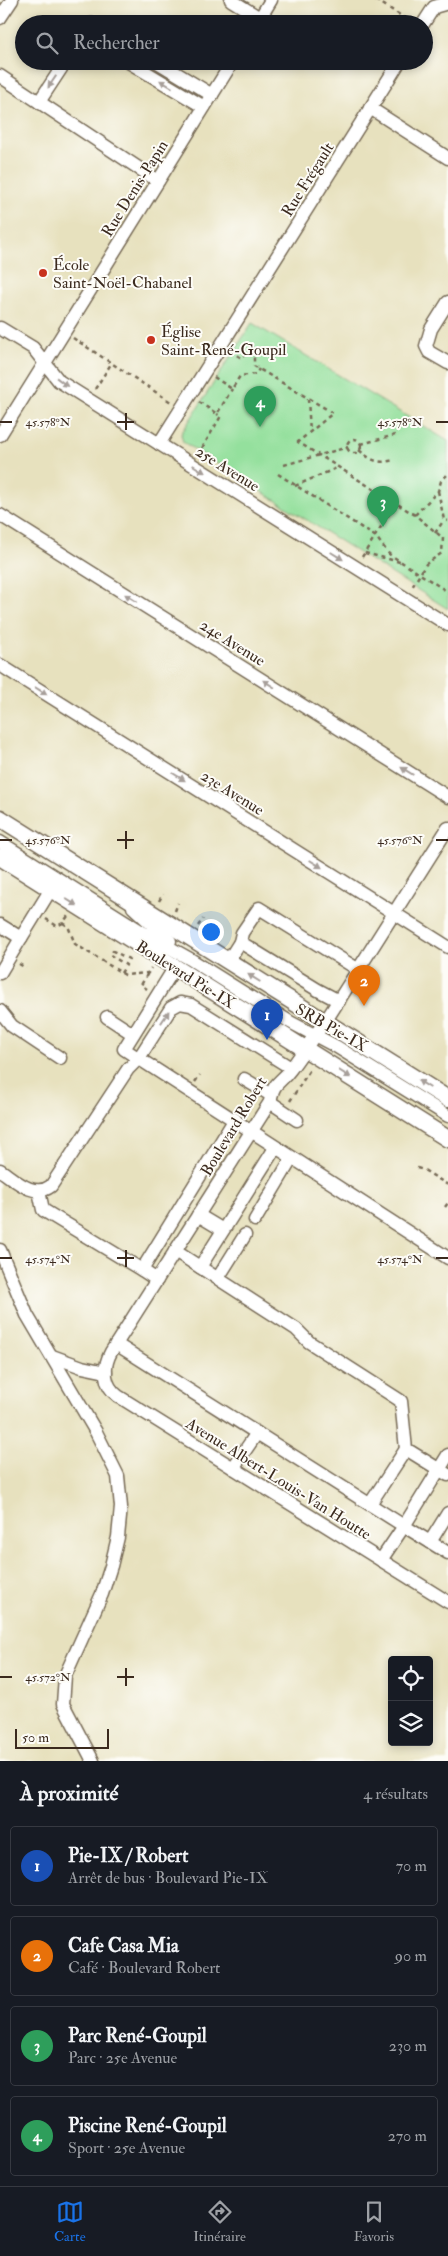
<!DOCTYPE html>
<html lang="fr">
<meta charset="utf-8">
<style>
body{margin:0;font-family:"IM FELL Double Pica",serif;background:#242831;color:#f1f3f6}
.controls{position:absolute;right:15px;bottom:15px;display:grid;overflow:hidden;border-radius:5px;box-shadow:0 2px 8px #0003}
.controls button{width:45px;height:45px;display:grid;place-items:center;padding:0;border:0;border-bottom:1px solid #363941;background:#171b24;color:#f1f3f6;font:25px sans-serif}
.scale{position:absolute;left:15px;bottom:12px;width:94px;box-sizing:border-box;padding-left:5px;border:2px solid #3b2a1e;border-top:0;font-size:14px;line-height:18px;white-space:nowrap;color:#3b2a1e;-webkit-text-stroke:4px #fdfcf7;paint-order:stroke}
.you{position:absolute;left:210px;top:931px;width:18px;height:18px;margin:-12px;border:4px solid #fff;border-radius:50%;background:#1a73e8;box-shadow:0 0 0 8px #1a73e833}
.badge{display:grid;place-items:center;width:32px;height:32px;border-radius:50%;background:#1a73e8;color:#fff;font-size:16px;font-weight:700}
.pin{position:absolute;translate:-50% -41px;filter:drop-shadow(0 1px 2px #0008)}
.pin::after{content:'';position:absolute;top:26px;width:18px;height:15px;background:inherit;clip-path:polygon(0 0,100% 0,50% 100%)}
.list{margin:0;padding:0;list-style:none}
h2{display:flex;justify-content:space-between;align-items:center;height:65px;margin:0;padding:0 20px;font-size:21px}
h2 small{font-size:16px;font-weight:400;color:#9ea1a6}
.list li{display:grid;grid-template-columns:32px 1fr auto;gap:15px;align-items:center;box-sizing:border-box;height:80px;margin:0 10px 10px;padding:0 10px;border:1px solid #363941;border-radius:5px}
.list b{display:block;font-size:19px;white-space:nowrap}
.list p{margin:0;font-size:16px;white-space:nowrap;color:#9ea1a6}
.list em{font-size:16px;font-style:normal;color:#9ea1a6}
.icon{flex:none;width:28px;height:28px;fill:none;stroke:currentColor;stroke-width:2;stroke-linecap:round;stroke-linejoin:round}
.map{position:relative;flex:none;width:448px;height:1761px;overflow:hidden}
.search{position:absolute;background:#171b24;box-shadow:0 2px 8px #0003;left:15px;right:15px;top:15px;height:55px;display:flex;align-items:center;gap:12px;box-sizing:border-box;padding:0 18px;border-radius:28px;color:#9ea1a6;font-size:19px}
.sheet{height:425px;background:#171b24}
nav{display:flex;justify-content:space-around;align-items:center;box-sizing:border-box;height:70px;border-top:1px solid #363941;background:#171b24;font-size:14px;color:#9ea1a6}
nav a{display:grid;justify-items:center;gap:2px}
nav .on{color:#1a73e8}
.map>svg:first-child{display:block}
.green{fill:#94e09d;stroke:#68855e}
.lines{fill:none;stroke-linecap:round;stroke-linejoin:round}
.minor-casing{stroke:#776a56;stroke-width:15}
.major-casing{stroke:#776a56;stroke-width:19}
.path{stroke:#776a56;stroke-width:2.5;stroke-dasharray:4 4;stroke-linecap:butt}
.minor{stroke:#fff;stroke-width:12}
.major{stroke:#fff;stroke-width:16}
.oneway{fill:#a79f9a}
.ticks{fill:none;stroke:#3b2a1e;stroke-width:2}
.poi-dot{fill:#c8321e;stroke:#fdfcf7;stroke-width:2}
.labels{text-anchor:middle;stroke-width:4;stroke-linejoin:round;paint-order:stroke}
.street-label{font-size:16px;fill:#3b2a1e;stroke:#fdfcf7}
.poi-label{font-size:16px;fill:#3b2a1e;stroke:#fdfcf7;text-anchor:start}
.ticks-label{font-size:12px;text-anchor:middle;fill:#3b2a1e;stroke:#fdfcf7;stroke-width:4;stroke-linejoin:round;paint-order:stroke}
</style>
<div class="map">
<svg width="448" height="1761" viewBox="0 0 448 1761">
<rect width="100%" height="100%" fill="#fdfcf7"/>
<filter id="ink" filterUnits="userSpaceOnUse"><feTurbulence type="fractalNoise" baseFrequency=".02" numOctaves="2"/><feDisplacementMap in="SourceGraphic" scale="10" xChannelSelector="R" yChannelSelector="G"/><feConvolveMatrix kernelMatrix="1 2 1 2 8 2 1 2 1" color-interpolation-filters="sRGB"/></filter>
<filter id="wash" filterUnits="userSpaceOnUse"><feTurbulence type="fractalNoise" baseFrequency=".0096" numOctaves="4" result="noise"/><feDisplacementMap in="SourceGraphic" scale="20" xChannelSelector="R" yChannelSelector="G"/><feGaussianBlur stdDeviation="1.12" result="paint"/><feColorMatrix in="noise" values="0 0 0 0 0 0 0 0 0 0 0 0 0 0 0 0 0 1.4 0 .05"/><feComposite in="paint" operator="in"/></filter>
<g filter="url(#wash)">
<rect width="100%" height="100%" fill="#e7e1be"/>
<path class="green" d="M252,323L448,441V609L183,442L181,434Z"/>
</g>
<g filter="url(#ink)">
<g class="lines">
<defs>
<g id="minor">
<path d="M231,0L260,18"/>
<path d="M0,18L12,0"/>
<path d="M257,23L271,0"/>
<path d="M91,24H92"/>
<path d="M423,24L434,7L448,3"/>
<path d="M127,61L204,107"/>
<path d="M156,61L212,95"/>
<path d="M0,76L158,181"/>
<path d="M39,102L66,61"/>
<path d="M370,108L448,158"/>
<path d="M448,302L431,329L426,346L429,352L448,363"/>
<path d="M0,328L33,348L59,381L448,625"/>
<path d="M0,435L233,61"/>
<path d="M159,444L400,61"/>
<path d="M0,515L448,797"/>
<path d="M0,665L448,947"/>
<path d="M448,828L325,1022C312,1038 302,1054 290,1070C279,1085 274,1080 270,1102L111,1352C103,1367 103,1385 118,1396L448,1602"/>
<path d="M0,842L147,935L190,959L290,1022L337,1047L448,1116"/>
<path d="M133,907L170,941"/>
<path d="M0,925L21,938L51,889"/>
<path d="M240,942L242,933L259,908L359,970"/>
<path d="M228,961L240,942L318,990L339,1001"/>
<path d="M175,967L124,1049L448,1258"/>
<path d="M0,973L21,938"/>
<path d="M0,1011L12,1026L60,1058"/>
<path d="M107,1017L133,1034"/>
<path d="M244,1079L271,1095"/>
<path d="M270,1102L297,1120"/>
<path d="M0,1170C15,1180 34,1199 51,1186L128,1069L139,1058L171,1008L180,1003L191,1005L291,1068"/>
<path d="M39,1191L43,1210L142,1270"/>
<path d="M198,1215L223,1230"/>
<path d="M255,1220L292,1158"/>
<path d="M0,1250L27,1315L96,1432L118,1476L121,1507L118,1537L111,1566L102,1594L65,1676L63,1704L93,1761"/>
<path d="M175,1251L296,1329L309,1342L401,1401L406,1449L448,1475"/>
<path d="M200,1267L275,1148"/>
<path d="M218,1278L245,1235"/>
<path d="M157,1280L142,1270L235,1119"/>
<path d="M116,1344L404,1526L448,1455"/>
<path d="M52,1356L82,1367L106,1372"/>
<path d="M233,1468L257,1433"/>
<path d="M370,1504L406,1449"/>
<path d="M430,1542L448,1513"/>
<path d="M381,1560L404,1526L448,1553"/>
</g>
<g id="major">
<path d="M0,818L448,1099"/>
<path d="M0,857L448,1139"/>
</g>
</defs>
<use href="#minor" class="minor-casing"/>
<use href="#major" class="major-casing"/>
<g class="path">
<path d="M376,0L411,22"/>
<path d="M73,338L171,402"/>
<path d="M230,351L240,357L254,352V366L333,413L298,442L415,515L443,538L442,553L426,564L411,589"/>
<path d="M214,377L232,389L240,376L256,374L259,369"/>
<path d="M95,389L111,364"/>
<path d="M308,399L310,432"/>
<path d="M199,402L217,414L232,389"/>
<circle cx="354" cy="446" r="7"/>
<path d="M361,444L395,435"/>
<path d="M359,450C372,461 378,464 394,460"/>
<path d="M198,455L221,416L217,414"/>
<path d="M284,465L348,447"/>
<path d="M278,474L376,537L389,554L448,592"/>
<path d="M295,486L339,467"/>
<path d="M438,491L444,520L448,521"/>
<path d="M415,515L438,491L441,481L448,474"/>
<path d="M435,533L444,520"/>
<path d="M365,553L400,562"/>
<path d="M362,557L396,503"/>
<path d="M159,901L163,894"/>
<path d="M175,911L178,903"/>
<path d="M46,919L57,926L63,923L68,916"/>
<path d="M63,923L68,926L75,944L125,975L148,973L151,968"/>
<path d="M198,926L203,919"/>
<path d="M19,964L26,968"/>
<path d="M121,973L126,965L110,955L113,951L129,959L131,956"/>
<path d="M147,989L141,985L148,973"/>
<path d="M195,1082L200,1075"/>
<path d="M290,1101L311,1068"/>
<path d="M417,1168L424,1170L448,1185"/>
<path d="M445,1207L448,1203"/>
</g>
<use href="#minor" class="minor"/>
<use href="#major" class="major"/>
</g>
<defs><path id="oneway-solid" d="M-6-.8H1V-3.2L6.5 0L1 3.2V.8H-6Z" transform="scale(1.25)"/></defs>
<g class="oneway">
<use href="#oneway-solid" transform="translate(52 82) rotate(124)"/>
<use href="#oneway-solid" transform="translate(166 84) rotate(-149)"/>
<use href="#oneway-solid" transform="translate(62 382) rotate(38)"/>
<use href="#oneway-solid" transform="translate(199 469) rotate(32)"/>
<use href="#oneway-solid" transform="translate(337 556) rotate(32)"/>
<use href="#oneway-solid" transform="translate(131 598) rotate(-148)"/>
<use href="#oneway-solid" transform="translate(269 684) rotate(-148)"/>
<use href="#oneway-solid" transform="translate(41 691) rotate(32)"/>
<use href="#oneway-solid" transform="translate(407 771) rotate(-148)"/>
<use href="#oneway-solid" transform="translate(179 777) rotate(32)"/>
<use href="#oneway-solid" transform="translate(316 864) rotate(32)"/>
<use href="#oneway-solid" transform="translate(71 902) rotate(32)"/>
<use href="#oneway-solid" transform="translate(254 978) rotate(-148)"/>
<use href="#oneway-solid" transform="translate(165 1017) rotate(-57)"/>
<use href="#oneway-solid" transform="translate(345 1074) rotate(32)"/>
<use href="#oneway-solid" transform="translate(424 1084) rotate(-148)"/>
</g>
</g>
<path class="ticks" d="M126,413V430M0,422H12M117,422H134M436,422H448M126,831V849M0,840H12M117,840H134M436,840H448M126,1250V1267M0,1258H12M117,1258H134M436,1258H448M126,1668V1686M0,1677H12M117,1677H134"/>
<g class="poi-dot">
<circle cx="43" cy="273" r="5"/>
<circle cx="151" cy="340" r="5"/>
</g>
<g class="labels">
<g class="street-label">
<text transform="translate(307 179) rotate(-58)" y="6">Rue Frégault</text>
<text transform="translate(134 188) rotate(-58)" y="6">Rue Denis-Papin</text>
<text transform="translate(228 468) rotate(32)" y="6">25e Avenue</text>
<text transform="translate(233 642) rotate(32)" y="6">24e Avenue</text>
<text transform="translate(233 792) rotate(32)" y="6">23e Avenue</text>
<text transform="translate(186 974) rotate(32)" y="6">Boulevard Pie-IX</text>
<text transform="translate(332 1027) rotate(30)" y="6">SRB Pie-IX</text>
<text transform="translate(233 1126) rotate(-59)" y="6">Boulevard Robert</text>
<text transform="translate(279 1478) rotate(32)" y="6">Avenue Albert-Louis-Van Houtte</text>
</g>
<g class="poi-label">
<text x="53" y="270">École<tspan x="53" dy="18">Saint-Noël-Chabanel</tspan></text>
<text x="161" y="337">Église<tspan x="161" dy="18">Saint-René-Goupil</tspan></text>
</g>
</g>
<g class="ticks-label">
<text x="48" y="426">45.578°N</text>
<text x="400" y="426">45.578°N</text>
<text x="48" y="844">45.576°N</text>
<text x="400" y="844">45.576°N</text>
<text x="48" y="1263">45.574°N</text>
<text x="400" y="1263">45.574°N</text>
<text x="48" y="1681">45.572°N</text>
</g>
</svg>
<div class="controls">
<button><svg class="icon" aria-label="locate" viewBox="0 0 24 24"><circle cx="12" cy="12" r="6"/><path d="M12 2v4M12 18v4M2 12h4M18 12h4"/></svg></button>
<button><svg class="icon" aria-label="layers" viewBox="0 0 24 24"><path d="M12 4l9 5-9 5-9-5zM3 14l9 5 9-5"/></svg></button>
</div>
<div class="scale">50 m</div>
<div class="you"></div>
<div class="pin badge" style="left:267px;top:1040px;background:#1a4fb4">1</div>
<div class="pin badge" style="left:364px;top:1006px;background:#e8710a">2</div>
<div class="pin badge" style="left:383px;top:527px;background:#2e9e5b">3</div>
<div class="pin badge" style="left:260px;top:427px;background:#2e9e5b">4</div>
<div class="search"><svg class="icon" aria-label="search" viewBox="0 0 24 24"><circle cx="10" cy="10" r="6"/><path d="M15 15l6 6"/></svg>Rechercher</div>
</div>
<section class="sheet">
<h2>À proximité<small>4 résultats</small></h2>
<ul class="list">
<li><span class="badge" style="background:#1a4fb4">1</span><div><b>Pie-IX / Robert</b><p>Arrêt de bus · Boulevard Pie-IX</p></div><em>70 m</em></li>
<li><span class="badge" style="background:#e8710a">2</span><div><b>Cafe Casa Mia</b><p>Café · Boulevard Robert</p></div><em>90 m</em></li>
<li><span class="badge" style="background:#2e9e5b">3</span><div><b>Parc René-Goupil</b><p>Parc · 25e Avenue</p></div><em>230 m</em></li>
<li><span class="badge" style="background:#2e9e5b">4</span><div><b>Piscine René-Goupil</b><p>Sport · 25e Avenue</p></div><em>270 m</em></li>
</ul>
</section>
<nav>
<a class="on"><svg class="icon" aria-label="map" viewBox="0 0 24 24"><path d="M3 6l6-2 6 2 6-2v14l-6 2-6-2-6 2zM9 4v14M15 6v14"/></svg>Carte</a>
<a><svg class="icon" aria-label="directions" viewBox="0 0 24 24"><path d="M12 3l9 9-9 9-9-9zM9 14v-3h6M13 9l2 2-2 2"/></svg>Itinéraire</a>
<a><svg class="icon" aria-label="saved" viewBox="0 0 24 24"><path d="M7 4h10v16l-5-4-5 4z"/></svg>Favoris</a>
</nav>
